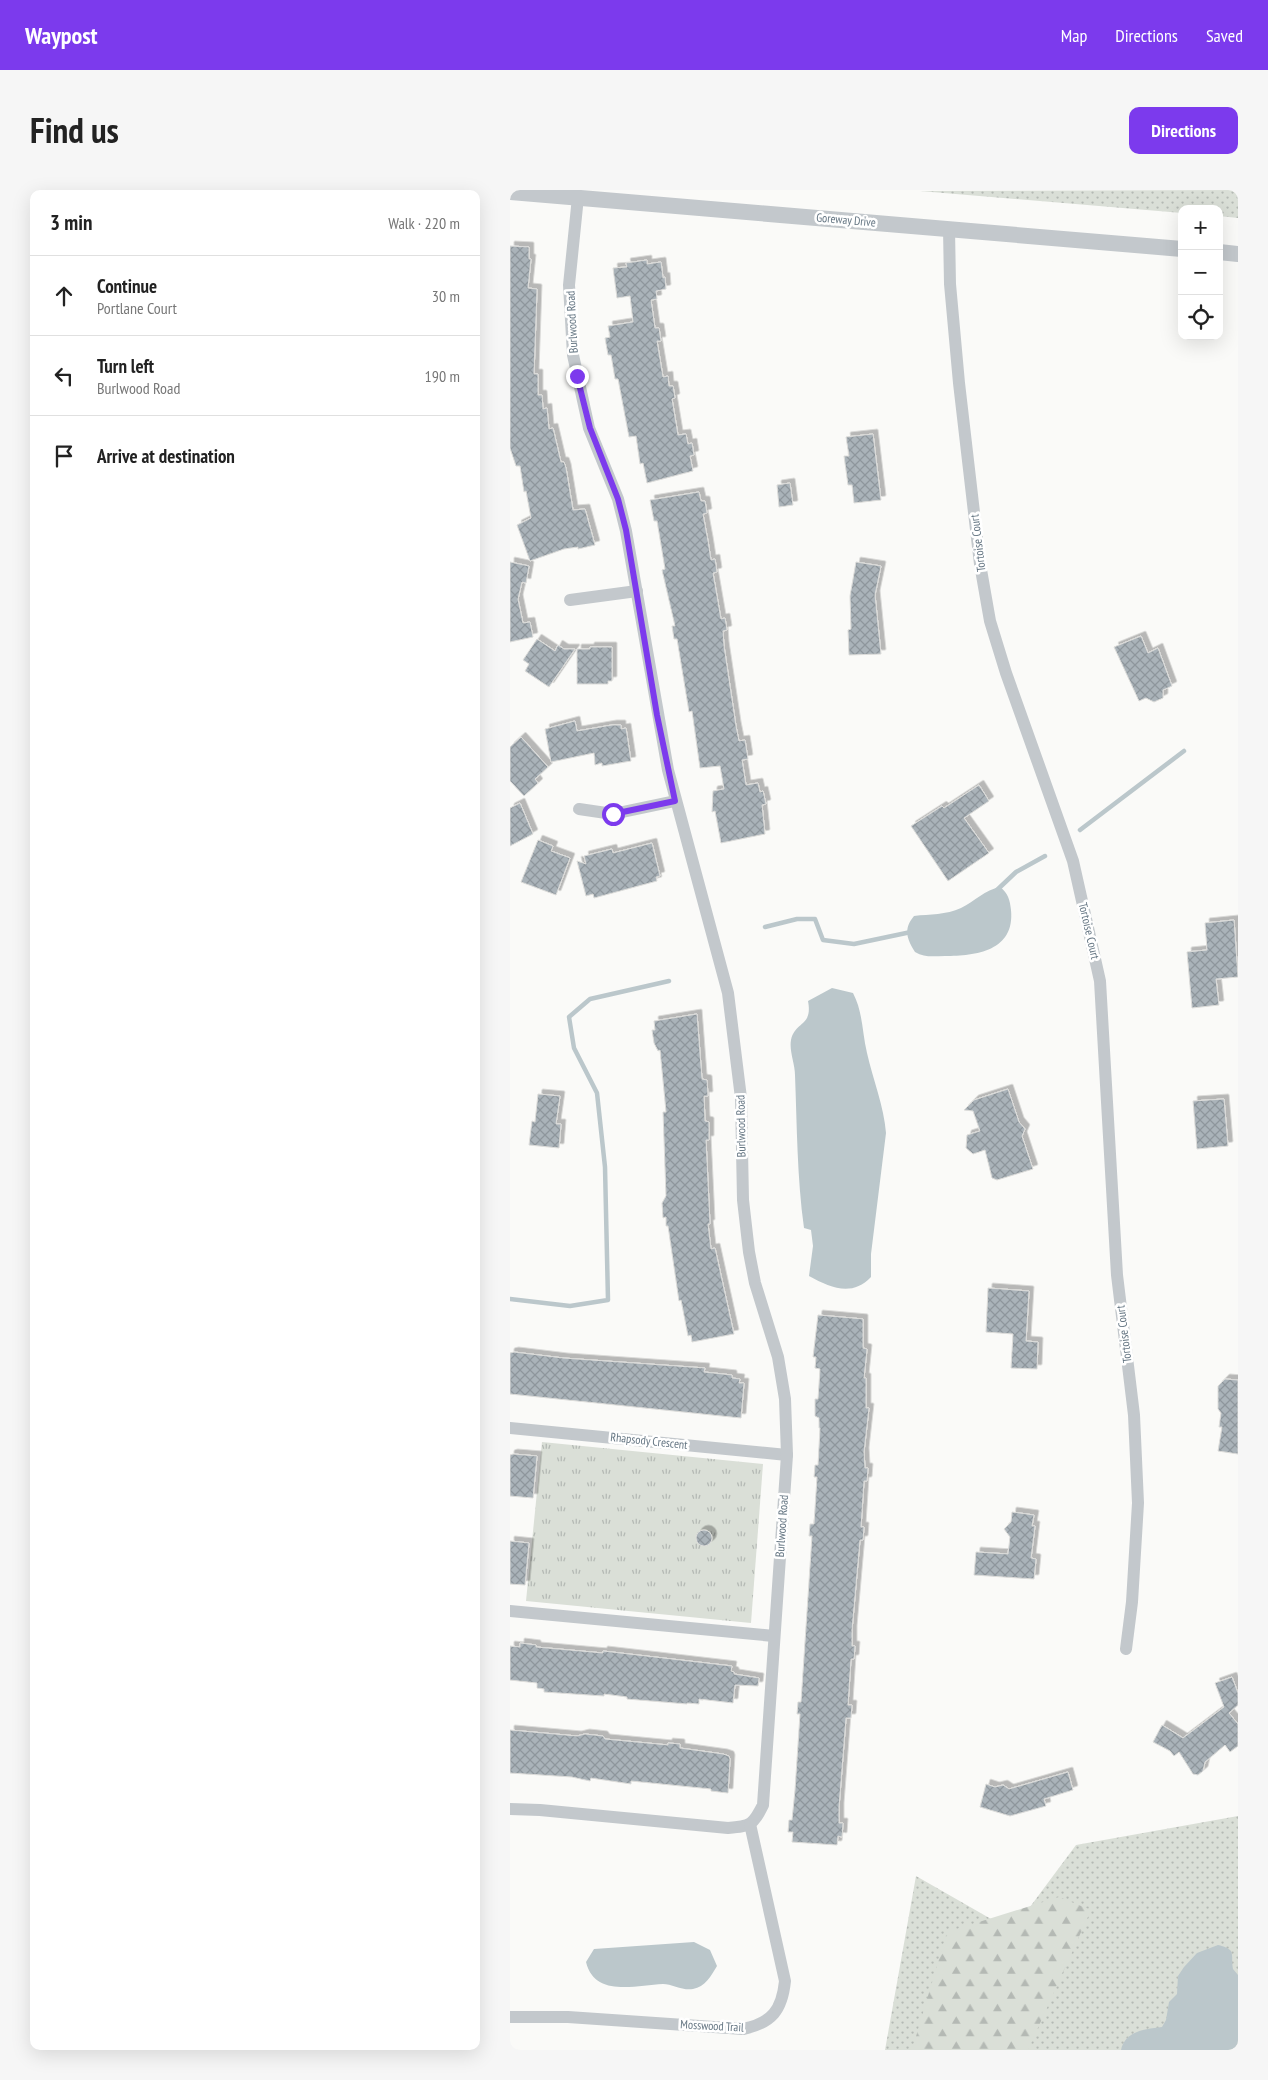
<!DOCTYPE html>
<meta charset="utf-8">
<style>
body{margin:0;font-family:"PT Sans Narrow",sans-serif;background:#f6f6f6;color:#222}
.controls{position:absolute;right:15px;top:15px;display:grid;overflow:hidden;border-radius:10px;box-shadow:0 5px 20px #0002}
.controls button{width:45px;height:45px;display:grid;place-items:center;padding:0;border:0;border-bottom:1px solid #e0e0e0;background:#fff;color:#222;font:25px sans-serif}
.stop{position:absolute;width:15px;height:15px;margin:-11px;border:4px solid #7c3aed;border-radius:50%;background:#fff}
.stop.end{background:#7c3aed;border-color:#fff;box-shadow:0 1px 5px #0008}
.list{margin:0;padding:0;list-style:none}
h2{display:flex;justify-content:space-between;align-items:center;height:65px;margin:0;padding:0 20px;font-size:21px}
h2 small{font-size:16px;font-weight:400;color:#767676}
.list li{display:grid;grid-template-columns:32px 1fr auto;gap:15px;align-items:center;box-sizing:border-box;height:80px;padding:0 20px;border-top:1px solid #e0e0e0}
.list b{display:block;font-size:19px;white-space:nowrap}
.list p{margin:0;font-size:16px;white-space:nowrap;color:#767676}
.list em{font-size:16px;font-style:normal;color:#767676}
.icon{flex:none;width:28px;height:28px;fill:none;stroke:currentColor;stroke-width:2;stroke-linecap:round;stroke-linejoin:round}
.map{position:relative;flex:none;width:728px;height:1860px;overflow:hidden;border-radius:10px}
header{display:flex;align-items:center;gap:30px;box-sizing:border-box;height:70px;padding:0 25px;background:#7c3aed;color:#fff}
header strong{font-size:24px}
nav{display:flex;gap:28px;margin-inline-start:auto;font-size:18px}
.intro{display:flex;align-items:center;justify-content:space-between;box-sizing:border-box;height:120px;padding:0 30px}
h1{margin:0;font-size:35px}
.button{padding:12px 22px;border-radius:10px;background:#7c3aed;color:#fff;font-size:18px;font-weight:700}
main{display:flex;gap:30px;padding:0 30px}
aside{flex:1;background:#fff;border-radius:10px;box-shadow:0 5px 20px #0002}
.map>svg:first-child{display:block}
.grass{fill:url(#grass-dots)}
.forest{fill:url(#forest-firs)}
.park{fill:url(#park-tufts)}
.water{fill:#bbc7cb}
.lines{fill:none;stroke-linecap:round;stroke-linejoin:round}
.stream{stroke:#bbc7cb;stroke-width:4.5}
.building{fill:url(#building-cross-hatch);stroke:#dcdcda;filter:url(#shadow)}
.minor{stroke:#c3c8cc;stroke-width:12}
.tertiary{stroke:#c3c8cc;stroke-width:16}
.route{stroke:#7c3aed;stroke-width:6}
.labels{text-anchor:middle;stroke-width:5;stroke-linejoin:round;paint-order:stroke}
.street-label{font-size:12px;fill:#657683;stroke:#fff}
</style>
<header>
<strong>Waypost</strong>
<nav><a>Map</a><a>Directions</a><a>Saved</a></nav>
</header>
<div class="intro"><h1>Find us</h1><a class="button">Directions</a></div>
<main>
<aside>
<h2>3 min<small>Walk · 220 m</small></h2>
<ul class="list">
<li><svg class="icon" aria-label="ahead" viewBox="0 0 24 24"><path d="M12 20V5M6 11l6-6 6 6"/></svg><div><b>Continue</b><p>Portlane Court</p></div><em>30 m</em></li>
<li><svg class="icon" aria-label="left" viewBox="0 0 24 24"><path d="M17 20v-9H6M10 6l-5 5 5 5"/></svg><div><b>Turn left</b><p>Burlwood Road</p></div><em>190 m</em></li>
<li><svg class="icon" aria-label="arrive" viewBox="0 0 24 24"><path d="M6 21V4h12l-3 4 3 4H6"/></svg><div><b>Arrive at destination</b></div></li>
</ul>
</aside>
<div class="map">
<svg width="728" height="1860" viewBox="0 0 728 1860">
<defs>
<pattern id="grass-dots" width="8" height="8" patternUnits="userSpaceOnUse" patternTransform="scale(1.25)"><rect width="8" height="8" fill="#dadfd7"/><path d="M2 2h.1M6 6h.1" fill="none" stroke="#b4b9b4" stroke-width="1.8" stroke-linecap="round"/></pattern>
<pattern id="forest-firs" width="22" height="20" patternUnits="userSpaceOnUse" patternTransform="scale(1.25)"><rect width="22" height="20" fill="#dadfd7"/><path d="M5 1l3.5 6h-7zM16 11l3.5 6h-7z" fill="#b4b9b4"/></pattern>
<pattern id="park-tufts" width="24" height="20" patternUnits="userSpaceOnUse" patternTransform="scale(1.25)"><rect width="24" height="20" fill="#dadfd7"/><path d="M3 7l-1-3M5 7V3M7 7l1-3M15 17l-1-3M17 17v-4M19 17l1-3" fill="none" stroke="#b4b9b4"/></pattern>
<pattern id="building-cross-hatch" width="8" height="8" patternUnits="userSpaceOnUse" patternTransform="scale(1.25)"><rect width="8" height="8" fill="#aab3b9"/><path d="M0 0l8 8M0 8l8-8" fill="none" stroke="#8e969c"/></pattern>
<filter id="shadow"><feDropShadow dx="4.5" dy="-4.5" stdDeviation="0" flood-color="#0004"/></filter>
</defs>
<rect width="100%" height="100%" fill="#fafaf8"/>
<g class="grass">
<path d="M728,0V28L709,26V19H672V23L410,1Z"/>
<path d="M728,1626V1860H375L406,1686L502,1741L566,1655Z"/>
</g>
<path class="forest" d="M549,1707L581,1720L518,1860H402L437,1742Z"/>
<path class="park" d="M32,1252L253,1274L241,1433L16,1411Z"/>
<g class="water">
<path d="M490,697C498,703 500,710 501,720C505,761 466,766 435,766C424,766 415,768 405,762C397,749 393,739 404,726C420,724 436,725 451,718C465,711 475,700 490,697Z"/>
<path d="M322,798L343,803C353,822 352,842 357,863C363,890 374,916 376,943L361,1064V1087C342,1107 321,1098 299,1086L303,1056L301,1040L294,1038C287,987 287,936 285,885C285,874 279,861 281,850C285,831 303,837 298,811Z"/>
<path d="M184,1752L200,1760L207,1776C201,1786 195,1797 183,1799C173,1801 162,1794 153,1794C126,1795 85,1808 76,1772L84,1759Z"/>
<path d="M708,1755C728,1760 720,1764 723,1779L728,1785V1860H611C615,1841 635,1839 652,1837L656,1830L659,1812L667,1804L668,1786L674,1777L687,1763Z"/>
</g>
<g class="lines">
<g class="stream">
<path d="M570,640L674,561"/>
<path d="M487,700L506,682L535,666"/>
<path d="M255,737L287,729H305L313,750L344,754L401,742"/>
<path d="M0,1109L60,1116L98,1110L95,977L87,903L64,858L59,827L80,809L159,791"/>
</g>
</g>
<g class="building">
<path d="M0,56L19,57V69H21L18,98L27,99L24,184H28V205H32L33,219L37,218L39,239L43,238L51,272H54L56,278L63,320L75,319L85,355L68,359V357L54,359L20,371L7,335L21,328L16,301L14,302L10,276H6L0,258Z"/>
<path d="M137,70V74L151,72L153,88L155,87L156,99L146,101L147,109L141,110L145,138H149L151,151H147L153,187L158,186L159,196H163L165,208L162,209L168,245L176,244L178,254L182,253L184,265L180,266L183,281L137,293L133,273L130,274L126,246L119,247L108,189H105L101,165H98L95,148L100,147L98,136L123,132L120,106L107,108L103,78L117,77L116,73Z"/>
<path d="M363,244L371,310L344,313L342,295H338L334,266H339L336,247Z"/>
<path d="M280,293L283,315L269,317L267,295Z"/>
<path d="M189,302L191,311H195L197,323L193,324L198,351L201,370L205,369L207,382L203,383L211,429L215,428L217,440L213,441L214,456L226,536L229,551L235,550L238,569L232,570L236,595L248,593L250,602L253,601L256,614L252,615L255,644L211,653L205,621L202,622L203,601L214,599L210,576L190,578L182,521L179,522L167,449H164L162,436H165L152,380L155,379L147,331H144L140,310Z"/>
<path d="M0,372L19,376L16,393L12,392L8,409L13,433L20,432L23,447L0,452Z"/>
<path d="M346,372L371,376L365,405L371,464L339,465L338,440L341,439L340,406Z"/>
<path d="M631,446L638,463L648,458L662,496L653,500V508L644,512L636,508L629,511L604,457Z"/>
<path d="M27,449L45,461L48,455L54,459H65L39,497L15,481L19,474L13,470Z"/>
<path d="M80,457H102V491H98V494H67V459H80Z"/>
<path d="M65,531L67,541L102,535H111V539L116,538L121,571L92,576V573L85,575L84,563L41,572L35,539Z"/>
<path d="M11,547L38,577L25,589L28,593L14,606L0,591V557Z"/>
<path d="M469,595L479,611L454,628L479,663L438,691L401,636L432,616L434,618Z"/>
<path d="M10,613L23,644L0,656V618Z"/>
<path d="M28,650L43,656L41,661L60,668L46,705L11,692Z"/>
<path d="M142,653L150,686L146,687L147,691L84,708L83,704L76,706L67,671L76,674L74,666L102,659L103,663Z"/>
<path d="M724,730L728,787L706,789L709,815L682,818L677,762L697,760L695,733Z"/>
<path d="M187,824L192,889L197,890L198,906H194L195,931L199,932V950H196L200,1034H198L201,1059L205,1058L224,1144L182,1152L181,1145L178,1146L171,1110L169,1111L158,1036H156V1027L153,1028L152,1013L156,1006L153,922H156L150,860L148,861L144,853L142,840H145L144,831Z"/>
<path d="M498,899L509,932L515,939L512,946L523,979L487,990L482,988L475,960L463,964L456,958L457,945L470,941L463,921L454,920L464,910Z"/>
<path d="M28,904L50,906L46,934H51L49,958L19,955L22,931L25,932Z"/>
<path d="M714,909L718,956L687,959L683,911Z"/>
<path d="M478,1098L519,1101L516,1151L528,1152L527,1179L501,1178L503,1144L476,1142Z"/>
<path d="M308,1125L353,1129V1158L357,1159L354,1188H356V1218H359L354,1262L355,1278H358L357,1291H354L351,1337H354L353,1350H350L342,1440V1456H345L344,1469H341L338,1515H342L341,1528H336L329,1617V1633H333L332,1647L328,1646L327,1655L282,1652L283,1642H278L279,1630H282L285,1600L290,1524H287L288,1512H291L302,1346H299L300,1334H304L307,1287H304L305,1275H308L310,1238H309V1228L305,1226V1209H308L310,1179L305,1178L306,1167H303Z"/>
<path d="M4,1162L53,1168L195,1178L194,1182L222,1185V1188L230,1189L229,1193H234L231,1228L0,1204V1163Z"/>
<path d="M715,1189L728,1190V1264L708,1261L712,1237H709L711,1223L708,1219V1196Z"/>
<path d="M3,1264L27,1266L23,1308L0,1306V1265Z"/>
<path d="M502,1322L524,1325L522,1336H525L521,1368L526,1369L524,1389L464,1385L466,1362L498,1364L500,1347L494,1339L501,1332Z"/>
<circle cx="194" cy="1348" r="8"/>
<path d="M0,1351L19,1353L15,1395L0,1394Z"/>
<path d="M10,1453L26,1455V1457L93,1463V1461L222,1476L221,1481L224,1482V1484L249,1488L248,1496L225,1495L223,1513L189,1509V1514L177,1513V1514L117,1509V1507L94,1504V1506L34,1502V1499L27,1498V1493L0,1490V1456L10,1457Z"/>
<path d="M722,1487L728,1503V1515L719,1523L728,1534V1556L720,1562L715,1555L695,1572L693,1581L688,1585L683,1584L669,1562L664,1566L660,1561L643,1552L652,1535L673,1548L714,1517L705,1493Z"/>
<path d="M0,1540L67,1546L75,1544L93,1546L95,1549L158,1555V1553L170,1554V1558L213,1564L219,1566L220,1569L218,1603L201,1601V1599L121,1591V1594L81,1588L80,1591L62,1587L0,1583Z"/>
<path d="M558,1582L563,1600L534,1609L536,1616L500,1626L470,1617L476,1594L485,1597L493,1595L499,1599Z"/>
</g>
<g class="lines">
<g class="minor">
<path d="M439,39L440,94L449,193L470,374L480,431L496,483L563,671L590,791L607,1085L624,1225L628,1313L622,1412L616,1459"/>
<path d="M60,410L127,401"/>
<path d="M69,619L103,624L165,611"/>
<path d="M0,1238L277,1265"/>
<path d="M0,1421L264,1446"/>
<path d="M0,1619L30,1620L218,1638C241,1636 243,1635 253,1615L277,1265L275,1209L268,1167L245,1093L239,1062L233,1010L231,908L218,803L158,580L116,341L108,309L79,238L63,165L59,95L68,7"/>
<path d="M0,1827H58L233,1839C262,1833 272,1820 275,1791L240,1634"/>
</g>
<g class="tertiary">
<path d="M0,2L672,59"/>
<path d="M709,62L728,64"/>
</g>
</g>
<g class="lines">
<path class="route" d="M67,186L80,238L108,309L116,340L147,525L165,611L103,624"/>
</g>
<g class="labels">
<g class="street-label">
<text transform="translate(336 30) rotate(5)" y="4">Goreway Drive</text>
<text transform="translate(62 132) rotate(-93)" y="4">Burlwood Road</text>
<text transform="translate(468 353) rotate(-97)" y="4">Tortoise Court</text>
<text transform="translate(579 741) rotate(77)" y="4">Tortoise Court</text>
<text transform="translate(231 936) rotate(-91)" y="4">Burlwood Road</text>
<text transform="translate(614 1144) rotate(-97)" y="4">Tortoise Court</text>
<text transform="translate(139 1251) rotate(6)" y="4">Rhapsody Crescent</text>
<text transform="translate(272 1336) rotate(-86)" y="4">Burlwood Road</text>
<text transform="translate(202 1836) rotate(3)" y="4">Mosswood Trail</text>
</g>
</g>
</svg>
<div class="controls">
<button>+</button>
<button>−</button>
<button><svg class="icon" aria-label="locate" viewBox="0 0 24 24"><circle cx="12" cy="12" r="6"/><path d="M12 2v4M12 18v4M2 12h4M18 12h4"/></svg></button>
</div>
<div class="stop" style="left:103px;top:624px"></div>
<div class="stop end" style="left:67px;top:186px"></div>
</div>
</main>
